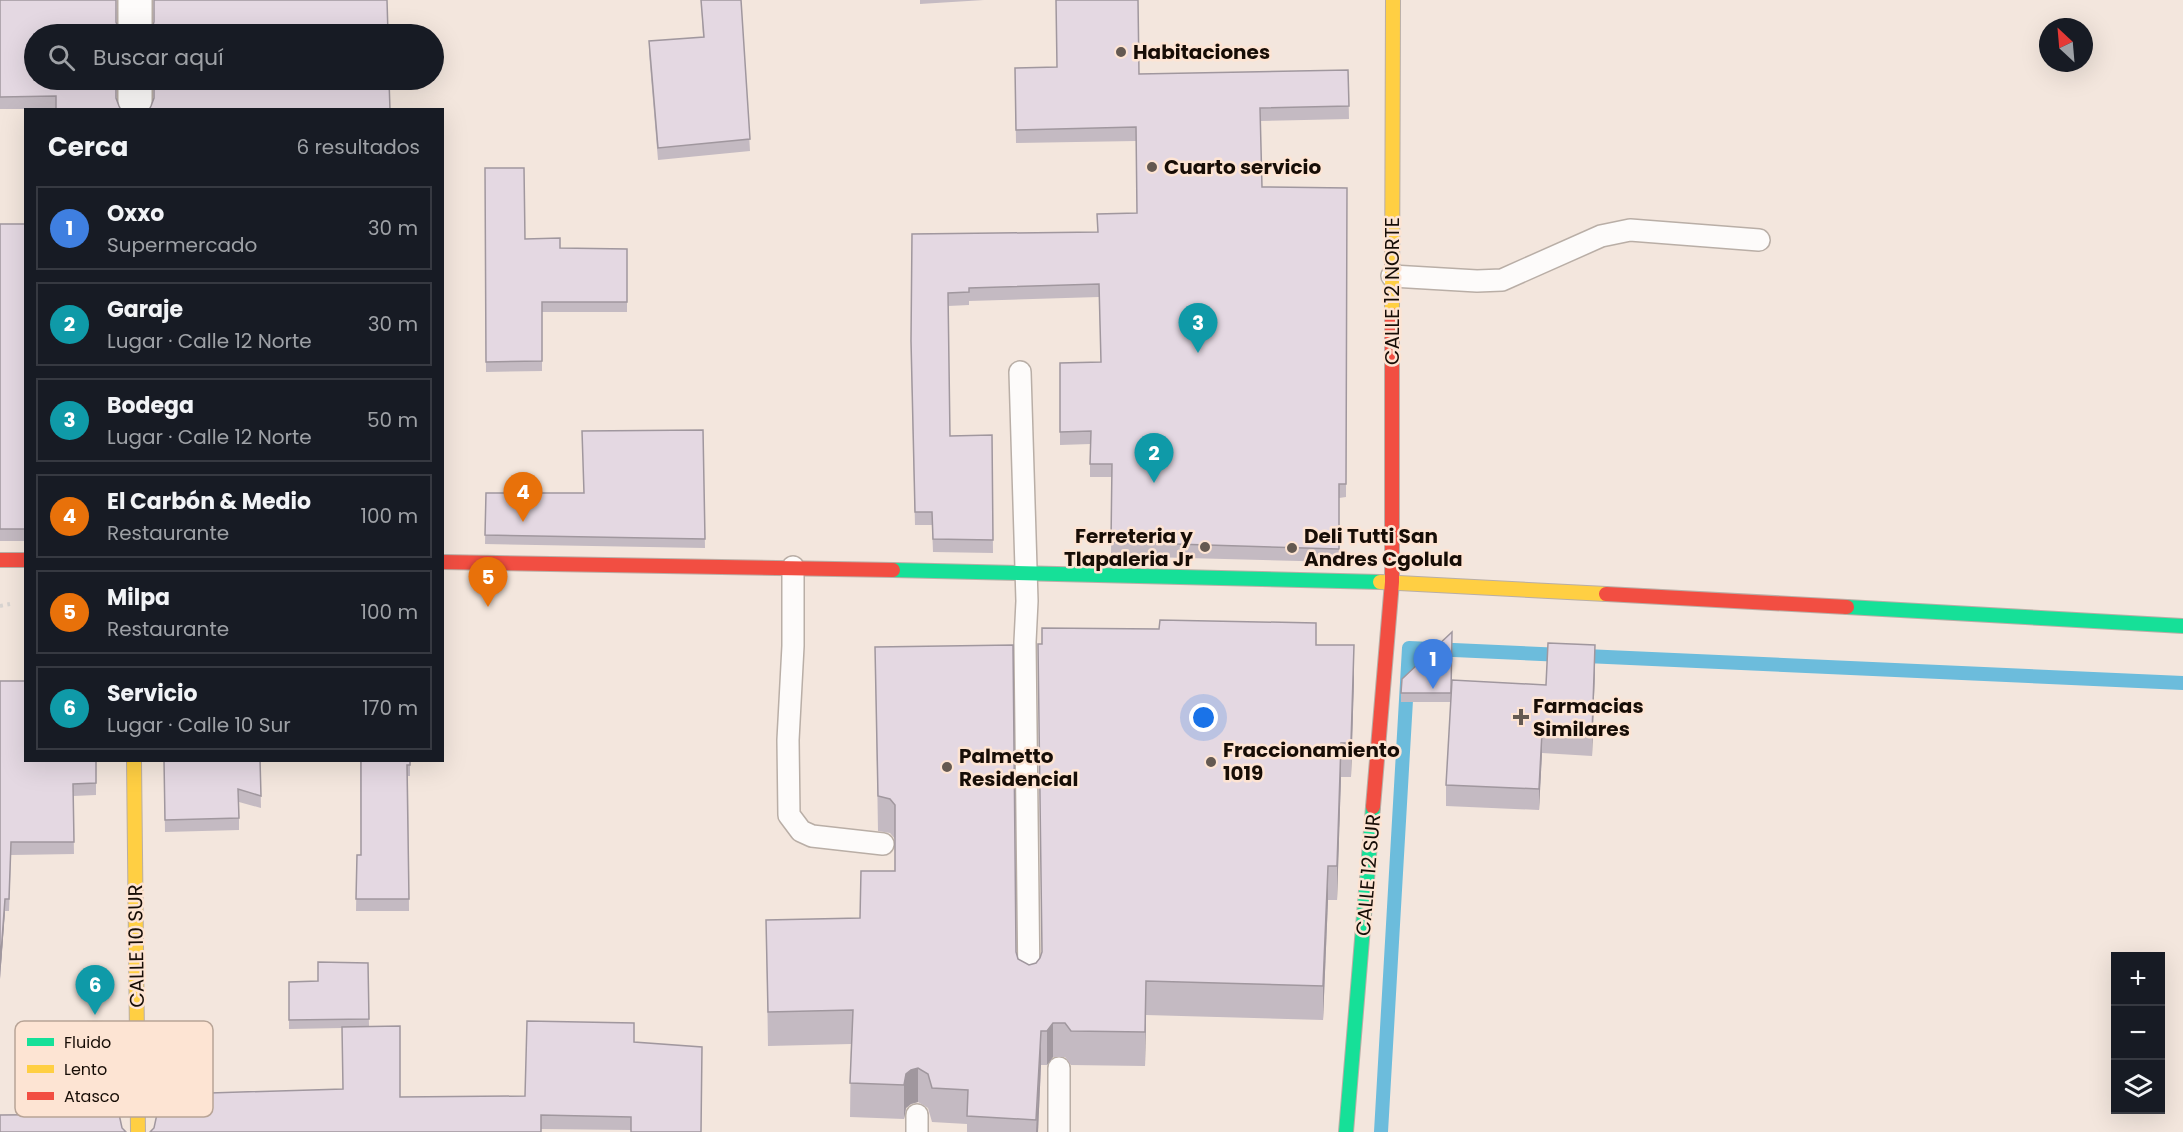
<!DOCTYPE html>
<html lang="es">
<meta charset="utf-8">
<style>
body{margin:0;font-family:Poppins,sans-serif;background:#20242c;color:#f1f3f6}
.controls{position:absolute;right:18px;bottom:18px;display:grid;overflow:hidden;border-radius:0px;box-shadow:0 6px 24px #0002}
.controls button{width:54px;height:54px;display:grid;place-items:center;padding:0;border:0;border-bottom:2px solid #363941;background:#171b24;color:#f1f3f6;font:30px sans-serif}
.compass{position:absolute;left:2039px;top:18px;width:54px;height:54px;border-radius:50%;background:#171b24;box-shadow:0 6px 24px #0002;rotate:334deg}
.you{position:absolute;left:1204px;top:718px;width:21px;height:21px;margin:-15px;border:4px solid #fff;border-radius:50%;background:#1a73e8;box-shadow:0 0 0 9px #1a73e833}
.badge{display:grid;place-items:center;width:39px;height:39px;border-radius:50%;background:#d93025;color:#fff;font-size:20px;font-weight:700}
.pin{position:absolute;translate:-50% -50px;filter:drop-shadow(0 2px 3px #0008)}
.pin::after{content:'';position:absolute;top:32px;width:21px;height:18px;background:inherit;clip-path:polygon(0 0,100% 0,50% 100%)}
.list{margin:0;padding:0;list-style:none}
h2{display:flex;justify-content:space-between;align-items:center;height:78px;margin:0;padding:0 24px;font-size:26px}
h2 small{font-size:20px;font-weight:400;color:#9ea1a6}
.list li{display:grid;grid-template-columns:39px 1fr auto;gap:18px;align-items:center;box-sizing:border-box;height:84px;margin:0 12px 12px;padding:0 12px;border:2px solid #363941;border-radius:0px}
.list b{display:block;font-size:22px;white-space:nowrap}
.list p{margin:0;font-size:20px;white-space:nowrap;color:#9ea1a6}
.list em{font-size:20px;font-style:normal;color:#9ea1a6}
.icon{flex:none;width:33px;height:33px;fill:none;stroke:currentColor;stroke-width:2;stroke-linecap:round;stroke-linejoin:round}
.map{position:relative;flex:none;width:2183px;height:1132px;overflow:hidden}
.search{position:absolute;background:#171b24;box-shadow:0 6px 24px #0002;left:24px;top:24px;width:420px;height:66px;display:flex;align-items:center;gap:15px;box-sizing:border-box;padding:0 21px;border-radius:33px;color:#9ea1a6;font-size:22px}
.panel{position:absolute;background:#171b24;box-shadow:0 6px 24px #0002;left:24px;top:108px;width:420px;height:654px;border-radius:0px}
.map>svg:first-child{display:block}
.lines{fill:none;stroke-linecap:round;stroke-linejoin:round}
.stream{stroke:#6cbcdc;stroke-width:14}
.lane-casing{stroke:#b9aea6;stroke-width:24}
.street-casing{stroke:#b9aea6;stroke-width:36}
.fast-casing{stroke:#b9aea6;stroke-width:16}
.slow-casing{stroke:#b9aea6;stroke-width:16}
.jam-casing{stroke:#b9aea6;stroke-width:16}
.path{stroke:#d8d4d1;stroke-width:4;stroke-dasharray:3 4.5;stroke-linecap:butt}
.lane{stroke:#fdfbfa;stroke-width:21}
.street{stroke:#fdfbfa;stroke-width:33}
.fast{stroke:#16e098;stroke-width:14}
.slow{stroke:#ffcf43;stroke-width:14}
.jam{stroke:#f24e42;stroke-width:14}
.wall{fill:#c4bac2}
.shaded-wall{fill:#a0979e}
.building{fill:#e4d8e2;stroke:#a0979e;stroke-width:1.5}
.poi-dot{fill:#645951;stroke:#fde4d3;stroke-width:2}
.labels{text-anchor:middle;stroke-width:5;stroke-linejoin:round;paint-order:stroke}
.poi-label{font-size:20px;font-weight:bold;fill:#170d06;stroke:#fde4d3;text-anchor:start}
.street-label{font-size:20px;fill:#170d06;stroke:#fde4d3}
.key{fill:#fde4d3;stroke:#b8a496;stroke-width:1.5}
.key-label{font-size:16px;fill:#170d06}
</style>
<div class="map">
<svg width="2183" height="1132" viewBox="0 0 2183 1132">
<rect width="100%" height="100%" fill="#f3e6dd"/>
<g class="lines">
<path class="stream" d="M1381,1132L1409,648L2183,683"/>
<defs>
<g id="lane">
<path d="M1392,276L1477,281L1502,280L1601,236L1630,230L1759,240"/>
<path d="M1020,372L1027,601L1025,642L1029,986"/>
<path d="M793,567V646L788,740L789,815L801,831L812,836L883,844"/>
<path d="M1059,1068V1132"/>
<path d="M917,1132V1115"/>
</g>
<g id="street">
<path d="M135,34V0"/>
<path d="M135,110V80"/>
</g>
<g id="fast">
<path d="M893,570L1380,582"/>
<path d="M1847,607L2183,626"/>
<path d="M1346,1132L1373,807"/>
</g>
<g id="slow">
<path d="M1392,315L1393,0"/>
<path d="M1380,582L1606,594"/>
<path d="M134,760L138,1132"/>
</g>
<g id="jam">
<path d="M0,560H26"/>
<path d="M442,562L893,570"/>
<path d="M1606,594L1847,607"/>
<path d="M1373,807L1392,582V315"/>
</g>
</defs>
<use href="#lane" class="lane-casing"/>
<use href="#street" class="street-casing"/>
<use href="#fast" class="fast-casing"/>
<use href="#slow" class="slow-casing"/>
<use href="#jam" class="jam-casing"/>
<path class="path" d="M0,606L10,604"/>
<use href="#lane" class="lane"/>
<use href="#street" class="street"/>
<use href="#fast" class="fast"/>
<use href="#slow" class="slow"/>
<use href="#jam" class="jam"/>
</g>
<g class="wall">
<path d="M0,0L116,80L56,109H0Z"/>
<path d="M701,0H741L750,151L658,160L649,53V41L703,37Z"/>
<path d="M920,0H984L920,4Z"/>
<path d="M1057,67L1139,74L1348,70L1349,119L1260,121L1262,187L1347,188L1346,497L1339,498V562L1111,556L1112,477H1090V444L1060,445V363L1101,362L1099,297L969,301V305L948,306L950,436L992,435L993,553L933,552L932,525H915L911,354L912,234L1097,232L1137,213L1136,141L1016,143L1015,68Z"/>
<path d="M485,168L525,239L560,248L627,249V312H542V371L486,372Z"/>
<rect x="0" y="224" width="26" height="317"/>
<path d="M703,430L705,548L485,544L486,493H584Z"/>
<path d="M1316,645L1354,679L1351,777H1341L1337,900H1328L1323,1020L1146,1015L1145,1066L1071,1065L1065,1057H1053L1047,1065H1041L1038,1132H967V1124L932,1122L928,1108L918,1102L911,1104L906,1108L904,1119L850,1117L851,1044L768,1046L766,920L860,918L895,871V839L890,833L878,831L875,647L1016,952L1018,959L1029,965L1036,963Z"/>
<path d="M1595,667L1592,756L1542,753L1539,810L1446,806V785L1451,702H1401V693L1452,680L1546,685Z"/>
<path d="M0,681L96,760V795L73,796L74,854L11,855L9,911H5L0,979Z"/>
<path d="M164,760H260L261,808L239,802V830L165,832Z"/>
<path d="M360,760H410V776H408L409,911H356L357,855H361Z"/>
<path d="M368,963L369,1027L400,1097L525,1096L634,1023L631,1130L541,1129L154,1128L166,1114L164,1063L210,1093L343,1089L342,1028L289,1029V982L318,981Z"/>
</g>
<g class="shaded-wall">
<path d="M1354,645V679L1351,777V743Z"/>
<path d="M1595,645V667L1592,756V734Z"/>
<path d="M1542,732V753L1539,810V789Z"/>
<path d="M1341,743V777L1337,900V866Z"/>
<path d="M1328,866V900L1323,1020V986Z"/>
<path d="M5,899V911L0,979V967Z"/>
<path d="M1146,981V1015L1145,1066V1032Z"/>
<path d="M1053,1023V1057L1047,1065V1031Z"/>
<path d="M1041,1031V1065L1038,1132H1036Z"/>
<path d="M918,1068V1102L911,1104L906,1108L904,1119V1085L906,1074L911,1070Z"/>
</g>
<g class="building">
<path d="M0,0H116V22L119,30L123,34H34V80H116V98L119,106L121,110H56V96L0,97Z"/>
<path d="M154,0H387L388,34H148L151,31L154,22Z"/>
<path d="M701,0H741L750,139L658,148L649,41L704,37Z"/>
<path d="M1056,0H1138L1139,74L1348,70L1349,106L1260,108L1262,187L1347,188L1346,484H1339V549L1111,542L1112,464H1090L1091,431L1060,432V363L1101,362L1099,284L969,288V292L948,293L950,436L992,435L993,540L933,539L932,512H915L911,341L912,234L1098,232L1097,214L1137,213L1136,127L1016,130L1015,68L1057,67Z"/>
<path d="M154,80H389L390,110H149L151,106L154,98Z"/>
<path d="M485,168H524L525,239L560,238V248L627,249V302H542V361L486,362Z"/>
<rect x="0" y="224" width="26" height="305"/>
<path d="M703,430L705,539L485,535L486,493H584L582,431Z"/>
<path d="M1160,620L1316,623V645H1354L1351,743H1341L1337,866H1328L1323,986L1146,981L1145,1032L1071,1031L1065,1023H1053L1047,1031H1041L1036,1120L967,1116L968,1090L932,1088L928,1074L918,1068L911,1070L906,1074L904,1085L850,1083L853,1010L768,1012L766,920L860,918L861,871H895V805L890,799L878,796L875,647L1013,645L1016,952L1018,959L1029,965L1036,963L1040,958L1042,952L1038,644H1042V628L1159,629Z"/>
<path d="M1452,632L1451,693H1401L1402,679Z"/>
<path d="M1548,643L1595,645L1592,734L1542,732L1539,789L1446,785L1452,680L1546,685Z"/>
<path d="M0,681H26V760H96V783L73,784L74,842H11L9,899H5L0,967Z"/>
<path d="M164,760H260L261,796L238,789L239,818L165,820Z"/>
<path d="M361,760H410V765H407L409,899H356L357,855H361Z"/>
<path d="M318,962L368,963L369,1019L289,1020V982L318,981Z"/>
<path d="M527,1021L634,1023V1042L702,1047L701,1132H631V1117L541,1115V1132H150L154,1128L157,1114H166L164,1063L209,1061L210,1093L343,1089L342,1027L400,1026V1097L525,1096Z"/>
<path d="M119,1114L122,1128L126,1132H0V1115Z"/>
</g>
<g class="poi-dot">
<circle cx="1121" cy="52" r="6"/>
<circle cx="1152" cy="167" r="6"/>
<circle cx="1205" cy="547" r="6"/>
<circle cx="1292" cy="548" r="6"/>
<path d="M1518 708h6v6h6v6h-6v6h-6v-6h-6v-6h6z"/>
<circle cx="1211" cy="762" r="6"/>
<circle cx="947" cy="767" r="6"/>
</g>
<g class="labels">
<g class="poi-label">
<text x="1133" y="59">Habitaciones</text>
<text x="1164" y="174">Cuarto servicio</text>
<text x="1193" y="543" text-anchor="end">Ferreteria y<tspan x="1193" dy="23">Tlapaleria Jr</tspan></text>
<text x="1304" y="543">Deli Tutti San<tspan x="1304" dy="23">Andres Cgolula</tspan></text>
<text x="1533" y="713">Farmacias<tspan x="1533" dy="23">Similares</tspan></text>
<text x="1223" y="757">Fraccionamiento<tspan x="1223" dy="23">1019</tspan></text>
<text x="959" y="763">Palmetto<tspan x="959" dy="23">Residencial</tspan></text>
</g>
<g class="street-label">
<text transform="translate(1392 291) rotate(-90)" y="7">CALLE 12 NORTE</text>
<text transform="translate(1368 875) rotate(-85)" y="7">CALLE 12 SUR</text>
<text transform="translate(136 946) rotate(-91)" y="7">CALLE 10 SUR</text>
</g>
</g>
<rect x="15" y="1021" width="198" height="96" rx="9" class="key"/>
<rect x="27" y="1038" width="27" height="8" fill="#16e098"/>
<rect x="27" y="1065" width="27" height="8" fill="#ffcf43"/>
<rect x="27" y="1092" width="27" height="8" fill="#f24e42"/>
<g class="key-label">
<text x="64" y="1048">Fluido</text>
<text x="64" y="1075">Lento</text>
<text x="64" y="1102">Atasco</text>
</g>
</svg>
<div class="controls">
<button>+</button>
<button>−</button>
<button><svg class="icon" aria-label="layers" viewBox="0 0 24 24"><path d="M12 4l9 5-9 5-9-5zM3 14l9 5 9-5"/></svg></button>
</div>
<svg class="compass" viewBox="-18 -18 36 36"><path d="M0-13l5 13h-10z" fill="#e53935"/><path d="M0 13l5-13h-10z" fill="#9ea1a6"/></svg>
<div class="you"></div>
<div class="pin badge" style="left:1433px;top:689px;background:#3f7fe0">1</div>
<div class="pin badge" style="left:1154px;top:483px;background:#0f9aa8">2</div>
<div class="pin badge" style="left:1198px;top:353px;background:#0f9aa8">3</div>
<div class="pin badge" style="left:523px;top:522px;background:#e8710a">4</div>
<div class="pin badge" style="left:488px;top:607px;background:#e8710a">5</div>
<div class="pin badge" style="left:95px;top:1015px;background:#0f9aa8">6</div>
<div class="search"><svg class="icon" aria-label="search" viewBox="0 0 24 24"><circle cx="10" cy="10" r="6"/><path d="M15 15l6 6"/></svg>Buscar aquí</div>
<section class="panel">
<h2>Cerca<small>6 resultados</small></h2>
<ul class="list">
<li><span class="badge" style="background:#3f7fe0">1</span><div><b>Oxxo</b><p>Supermercado</p></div><em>30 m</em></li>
<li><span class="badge" style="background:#0f9aa8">2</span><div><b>Garaje</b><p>Lugar · Calle 12 Norte</p></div><em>30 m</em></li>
<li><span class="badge" style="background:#0f9aa8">3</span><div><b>Bodega</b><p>Lugar · Calle 12 Norte</p></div><em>50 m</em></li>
<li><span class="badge" style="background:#e8710a">4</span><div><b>El Carbón &amp; Medio</b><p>Restaurante</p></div><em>100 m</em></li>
<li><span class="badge" style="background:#e8710a">5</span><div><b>Milpa</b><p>Restaurante</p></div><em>100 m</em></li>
<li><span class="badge" style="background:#0f9aa8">6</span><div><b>Servicio</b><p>Lugar · Calle 10 Sur</p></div><em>170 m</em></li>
</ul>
</section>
</div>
